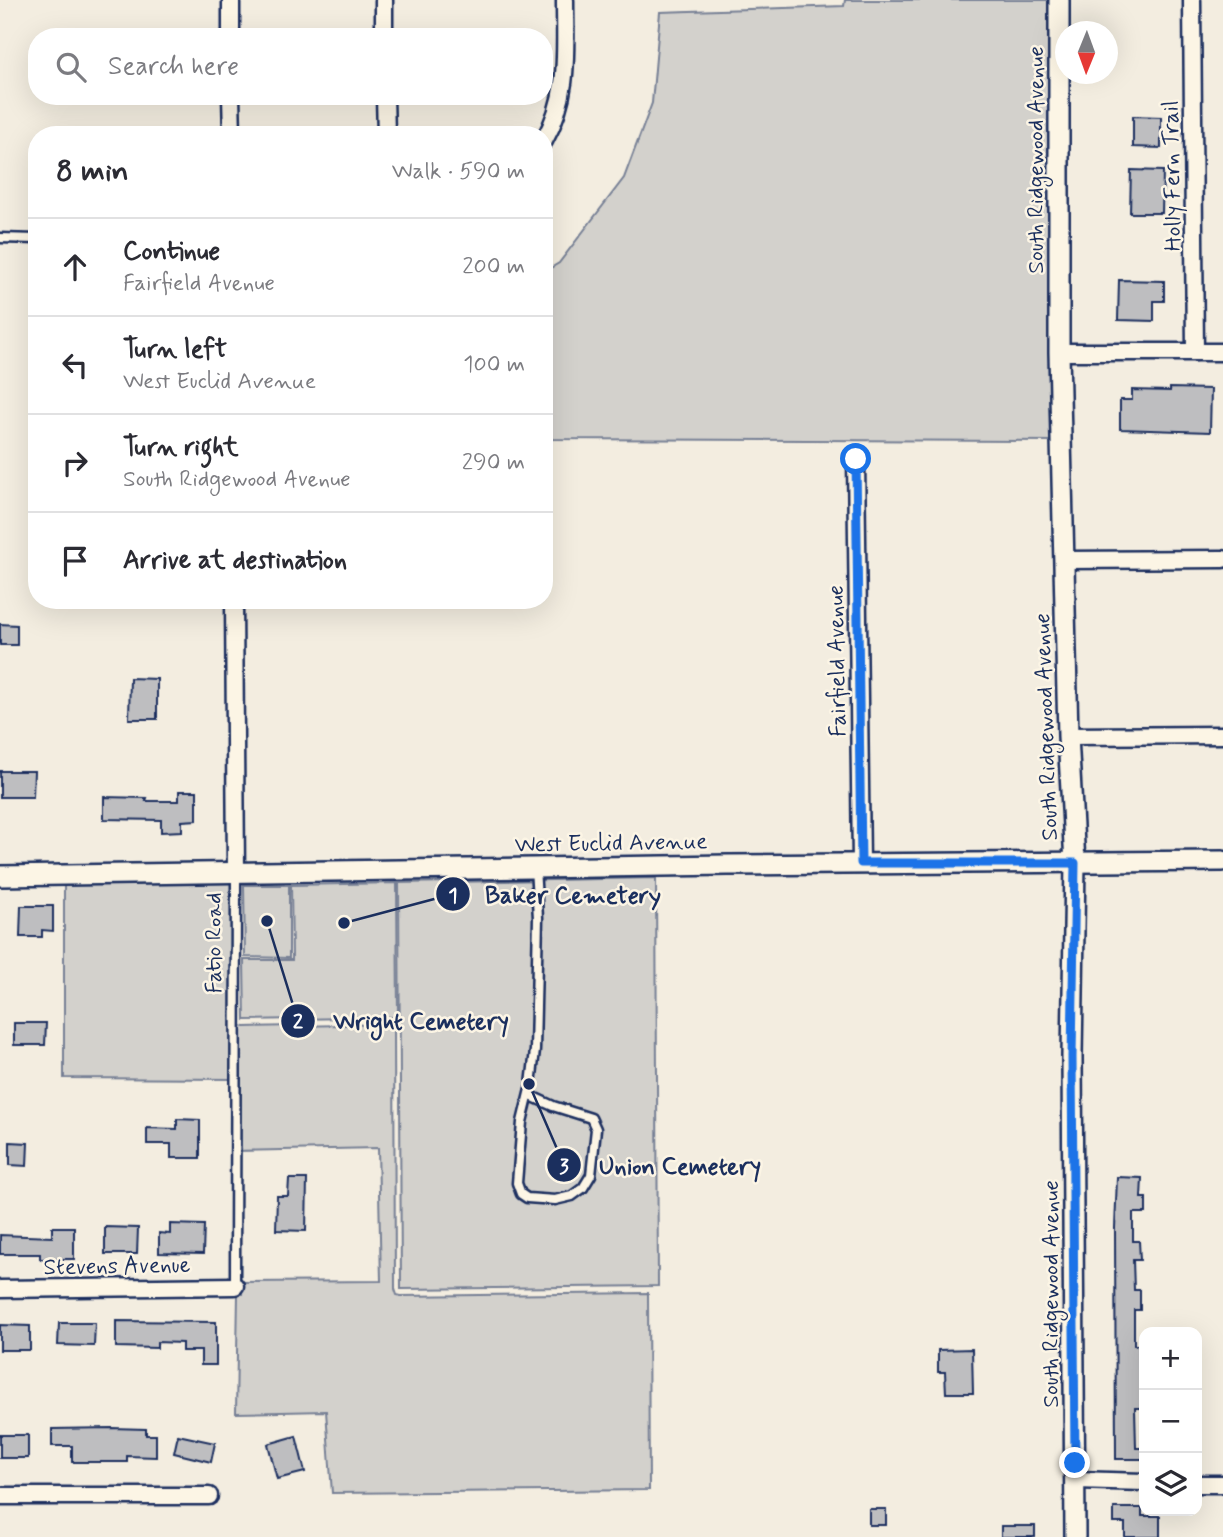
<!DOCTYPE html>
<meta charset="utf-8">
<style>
body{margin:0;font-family:Mynerve,sans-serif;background:#f7f7f7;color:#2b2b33}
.controls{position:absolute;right:21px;bottom:21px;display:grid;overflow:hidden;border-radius:14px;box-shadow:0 7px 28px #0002}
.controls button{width:63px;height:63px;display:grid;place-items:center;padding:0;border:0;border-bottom:2px solid #e1e1e2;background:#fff;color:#2b2b33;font:35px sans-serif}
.compass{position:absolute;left:1055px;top:21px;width:63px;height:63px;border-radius:50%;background:#fff;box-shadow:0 7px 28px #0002;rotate:181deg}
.stop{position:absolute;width:21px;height:21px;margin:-16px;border:5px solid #1a73e8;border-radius:50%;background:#fff}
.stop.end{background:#1a73e8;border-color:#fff;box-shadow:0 2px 7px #0008}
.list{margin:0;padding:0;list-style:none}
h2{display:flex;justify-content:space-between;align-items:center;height:91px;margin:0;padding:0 28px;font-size:30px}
h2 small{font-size:23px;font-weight:400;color:#7c7c81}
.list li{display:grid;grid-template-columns:46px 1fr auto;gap:21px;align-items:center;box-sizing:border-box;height:98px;padding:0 28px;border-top:2px solid #e1e1e2}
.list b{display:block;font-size:26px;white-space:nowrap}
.list p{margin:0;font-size:23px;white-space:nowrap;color:#7c7c81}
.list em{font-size:23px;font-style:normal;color:#7c7c81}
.icon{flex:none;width:38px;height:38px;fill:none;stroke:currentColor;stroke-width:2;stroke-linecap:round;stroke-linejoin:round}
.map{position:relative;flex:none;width:1223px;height:1537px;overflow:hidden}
.search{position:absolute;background:#fff;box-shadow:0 7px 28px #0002;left:28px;top:28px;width:525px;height:77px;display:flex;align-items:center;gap:18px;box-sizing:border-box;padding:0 24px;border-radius:28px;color:#7c7c81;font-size:26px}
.panel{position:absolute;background:#fff;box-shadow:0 7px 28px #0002;left:28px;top:126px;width:525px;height:483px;border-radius:28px}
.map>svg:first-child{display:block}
.green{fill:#d3d1cc;stroke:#778095;stroke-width:2}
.building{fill:#bebec0;stroke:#1b2f5e;stroke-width:2}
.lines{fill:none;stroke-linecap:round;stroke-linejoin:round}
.service-casing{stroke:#1b2f5e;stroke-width:13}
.minor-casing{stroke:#1b2f5e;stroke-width:21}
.tertiary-casing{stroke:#1b2f5e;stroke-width:24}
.service{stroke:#fcf5e5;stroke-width:8}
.minor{stroke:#fcf5e5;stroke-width:16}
.tertiary{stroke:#fcf5e5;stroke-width:19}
.route{stroke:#1a73e8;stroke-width:9}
.labels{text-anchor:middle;stroke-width:5;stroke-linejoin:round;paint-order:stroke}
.street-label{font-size:23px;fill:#1b2f5e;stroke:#fcf5e5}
.leader{fill:none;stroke:#1b2f5e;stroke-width:2.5}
.callout-dot{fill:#1b2f5e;stroke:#fcf5e5;stroke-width:2.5}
.mark-label{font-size:21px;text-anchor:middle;font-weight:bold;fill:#fff}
.callout-label{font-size:24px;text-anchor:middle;font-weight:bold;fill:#1b2f5e;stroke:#fcf5e5;stroke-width:5;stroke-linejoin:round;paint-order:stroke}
</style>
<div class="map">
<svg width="1223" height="1537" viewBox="0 0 1223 1537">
<rect width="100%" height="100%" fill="#f3ede0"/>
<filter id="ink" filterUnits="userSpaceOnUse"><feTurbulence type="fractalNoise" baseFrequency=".0143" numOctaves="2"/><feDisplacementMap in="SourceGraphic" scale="14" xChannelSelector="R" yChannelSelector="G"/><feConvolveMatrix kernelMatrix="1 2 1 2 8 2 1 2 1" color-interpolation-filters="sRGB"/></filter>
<g filter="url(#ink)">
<g class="green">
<path d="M845,0H1052L1054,441L544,439V272L559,263L624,178L652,103L660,12L844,6Z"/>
<path d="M656,878L658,1286L401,1289L399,883Z"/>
<path d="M239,881V1022L241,1026L245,1027L394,1024L395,1289L397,1295L401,1296L648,1293L649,1490L332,1493L326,1411L236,1413L238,1294H242V1282L381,1281L378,1148L234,1151L236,1079L64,1078V883Z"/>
<path d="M397,883L398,1017L245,1020L244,960H292L291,885Z"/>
<path d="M289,885V958L245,957L244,885Z"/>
</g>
<g class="building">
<path d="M1133,116L1161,117V148L1133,147Z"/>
<path d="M1131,170L1163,171L1162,213H1130Z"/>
<path d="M1119,280L1164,281V301H1154V321L1118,320Z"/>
<path d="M1170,388L1211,389L1210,432L1120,429V400H1132V390L1170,391Z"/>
<path d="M0,624L17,625V645H0Z"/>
<path d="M130,678L157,679V719H129Z"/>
<path d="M0,771H34L33,797H0Z"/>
<path d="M179,791H197V820L182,821V831L161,832V820L104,819V797L147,798L146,801H179Z"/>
<path d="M21,906H53V931L42,930V937H20Z"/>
<path d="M14,1023H46L45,1045H14Z"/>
<path d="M177,1119L200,1120V1158H171V1144H147V1128L177,1129Z"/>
<path d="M10,1142L28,1143L27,1166L10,1165Z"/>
<path d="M1117,1177L1142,1178L1141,1198H1146V1213H1133V1241H1139L1140,1260H1133L1134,1290H1140V1310H1134V1345H1144V1408H1135L1136,1448H1144V1459H1116L1115,1228Z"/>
<path d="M289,1179H307L306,1231L276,1230L277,1196H288Z"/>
<path d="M170,1224L204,1225L203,1254L159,1253V1233L170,1234Z"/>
<path d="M52,1227H74V1259H40V1254H0V1235L52,1237Z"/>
<path d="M105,1227L138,1228L137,1254H105Z"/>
<path d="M116,1321L216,1322V1365H201V1351H182V1343L157,1342V1348L116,1347Z"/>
<path d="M59,1323H95L94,1346L58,1345Z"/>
<path d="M0,1325L30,1326V1350H0Z"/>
<path d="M972,1349L973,1393H946L945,1372H938V1350Z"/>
<path d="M111,1428L146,1429V1435H156V1457L127,1456V1462H72V1446H52V1429Z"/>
<rect x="0" y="1435" width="28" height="23"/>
<path d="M178,1435L215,1443L211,1462L174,1453Z"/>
<path d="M296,1436L305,1472L277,1479L268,1444Z"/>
<path d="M1114,1508H1142V1516H1160V1537H1125V1523H1114Z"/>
<rect x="869" y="1509" width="17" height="16"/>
<rect x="1001" y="1526" width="34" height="11"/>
</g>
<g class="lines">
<defs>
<g id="service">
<path d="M0,238L37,239"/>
<path d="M529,1095L553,1106L591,1118L596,1129L591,1175L583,1188L572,1196L555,1200L527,1198L521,1194L517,1183L522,1122L531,1085L535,1050L538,918L535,867"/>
<path d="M235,1286L236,873"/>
</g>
<g id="minor">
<path d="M231,0V37"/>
<path d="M384,0V37"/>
<path d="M1192,0L1195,352"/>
<path d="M231,96L232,135"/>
<path d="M385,96L386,135"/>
<path d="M544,141C570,94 565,52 565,0"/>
<path d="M1059,352H1223"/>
<path d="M856,459L861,863"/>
<path d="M1064,560L1223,559"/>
<path d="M234,600L236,873"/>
<path d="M1068,736L1223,735"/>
<path d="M0,1289L235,1286"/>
<path d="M1076,1480L1144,1482"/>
<path d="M1197,1484H1223"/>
<path d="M0,1496H209"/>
</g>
<g id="tertiary">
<path d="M1059,0V352L1068,736L1075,863L1072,1057L1075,1537"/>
<path d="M0,876L728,865L1223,861"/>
</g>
</defs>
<use href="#service" class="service-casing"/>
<use href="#minor" class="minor-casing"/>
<use href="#tertiary" class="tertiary-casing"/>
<use href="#service" class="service"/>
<use href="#minor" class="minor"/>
<use href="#tertiary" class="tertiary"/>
</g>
</g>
<g class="lines" filter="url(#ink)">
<path class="route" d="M856,459L861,863H1075L1072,1057L1075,1463"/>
</g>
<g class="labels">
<g class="street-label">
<text transform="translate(1035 160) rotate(-90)" y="8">South Ridgewood Avenue</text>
<text transform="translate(1171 176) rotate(-91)" y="8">Holly Fern Trail</text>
<text transform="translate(836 661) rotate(-91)" y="8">Fairfield Avenue</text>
<text transform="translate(1045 727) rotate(-92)" y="8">South Ridgewood Avenue</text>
<text transform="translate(611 842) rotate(-1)" y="8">West Euclid Avenue</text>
<text transform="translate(213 943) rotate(-90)" y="8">Fatio Road</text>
<text transform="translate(117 1265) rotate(-1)" y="8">Stevens Avenue</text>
<text transform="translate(1050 1294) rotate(-90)" y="8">South Ridgewood Avenue</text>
</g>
</g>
<path class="leader" d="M344 923L453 894M267 921L298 1021M529 1084L564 1165"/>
<g class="callout-dot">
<circle cx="344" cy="923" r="7"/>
<circle cx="267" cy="921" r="7"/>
<circle cx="529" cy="1084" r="7"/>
<circle cx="453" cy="894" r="18"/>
<circle cx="298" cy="1021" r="18"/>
<circle cx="564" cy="1165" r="18"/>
</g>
<g class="mark-label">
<text x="453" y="902">1</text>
<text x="298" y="1028">2</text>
<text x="564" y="1173">3</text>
</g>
<g class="callout-label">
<text x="573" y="903">Baker Cemetery</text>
<text x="421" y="1029">Wright Cemetery</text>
<text x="680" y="1174">Union Cemetery</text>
</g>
</svg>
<div class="controls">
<button>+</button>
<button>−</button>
<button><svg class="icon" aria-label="layers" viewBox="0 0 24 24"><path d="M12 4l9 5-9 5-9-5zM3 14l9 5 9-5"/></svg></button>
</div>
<svg class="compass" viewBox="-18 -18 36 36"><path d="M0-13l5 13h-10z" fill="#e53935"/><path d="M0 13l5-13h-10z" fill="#7c7c81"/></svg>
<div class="stop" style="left:856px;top:459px"></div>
<div class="stop end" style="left:1075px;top:1463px"></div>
<div class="search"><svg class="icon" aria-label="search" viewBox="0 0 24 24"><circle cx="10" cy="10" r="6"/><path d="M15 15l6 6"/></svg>Search here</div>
<section class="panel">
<h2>8 min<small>Walk · 590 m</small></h2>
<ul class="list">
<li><svg class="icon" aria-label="ahead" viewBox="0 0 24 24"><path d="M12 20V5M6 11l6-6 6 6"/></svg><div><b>Continue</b><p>Fairfield Avenue</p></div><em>200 m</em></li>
<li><svg class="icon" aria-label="left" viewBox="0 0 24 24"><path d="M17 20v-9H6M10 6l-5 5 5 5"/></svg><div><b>Turn left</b><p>West Euclid Avenue</p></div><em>100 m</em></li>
<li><svg class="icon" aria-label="right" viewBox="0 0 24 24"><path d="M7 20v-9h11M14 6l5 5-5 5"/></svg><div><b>Turn right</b><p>South Ridgewood Avenue</p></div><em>290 m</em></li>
<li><svg class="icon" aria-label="arrive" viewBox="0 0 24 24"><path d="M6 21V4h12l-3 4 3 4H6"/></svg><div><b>Arrive at destination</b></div></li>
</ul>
</section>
</div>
